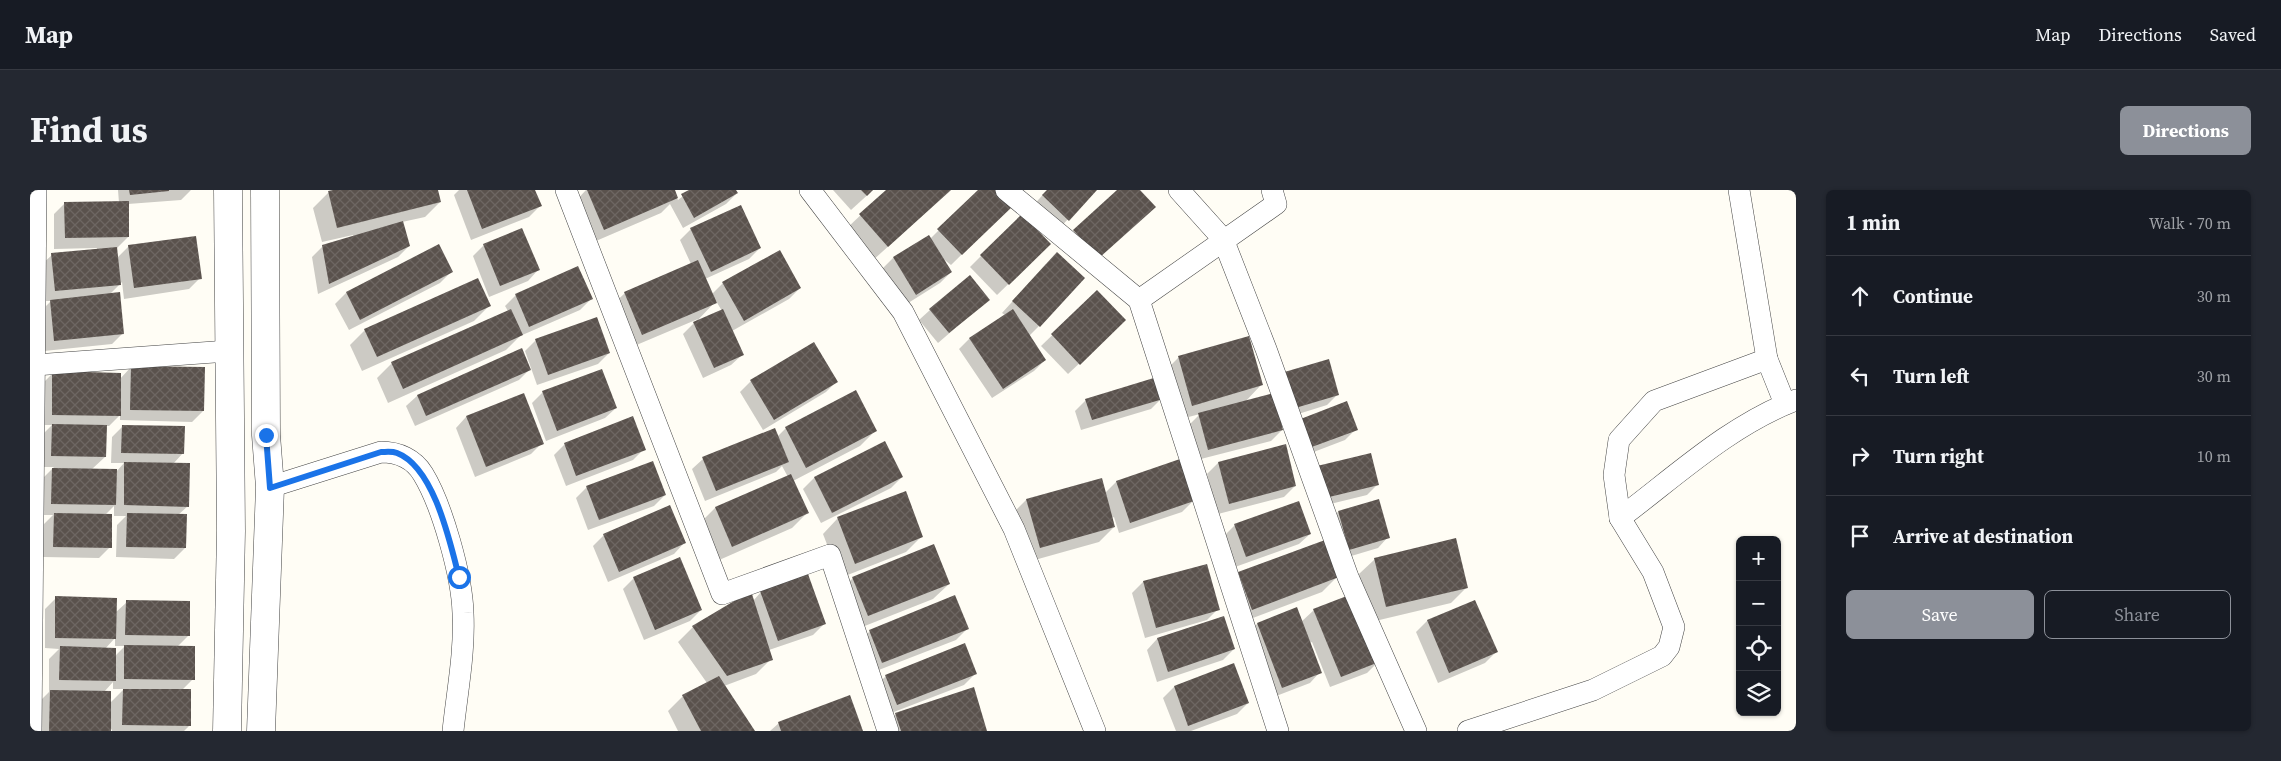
<!DOCTYPE html>
<meta charset="utf-8">
<style>
body{margin:0;font-family:"Source Serif 4",serif;background:#242831;color:#f1f3f6}
.controls{position:absolute;right:15px;bottom:15px;display:grid;overflow:hidden;border-radius:8px;box-shadow:0 1px 4px #0004}
.controls button{width:45px;height:45px;display:grid;place-items:center;padding:0;border:0;border-bottom:1px solid #363941;background:#171b24;color:#f1f3f6;font:25px sans-serif}
.stop{position:absolute;width:15px;height:15px;margin:-11px;border:4px solid #1a73e8;border-radius:50%;background:#fff}
.stop.end{background:#1a73e8;border-color:#fff;box-shadow:0 1px 5px #0008}
.list{margin:0;padding:0;list-style:none}
h2{display:flex;justify-content:space-between;align-items:center;height:65px;margin:0;padding:0 20px;font-size:21px}
h2 small{font-size:16px;font-weight:400;color:#9ea1a6}
.list li{display:grid;grid-template-columns:32px 1fr auto;gap:15px;align-items:center;box-sizing:border-box;height:80px;padding:0 20px;border-top:1px solid #363941}
.list b{display:block;font-size:19px;white-space:nowrap}
.list em{font-size:16px;font-style:normal;color:#9ea1a6}
.actions{display:flex;gap:10px;padding:15px 20px}
.actions a{flex:1;padding:11px 0;border:1px solid #8c9099;border-radius:8px;text-align:center;font-size:18px;color:#8c9099}
.actions .main{background:#8c9099;color:#fff}
.icon{flex:none;width:28px;height:28px;fill:none;stroke:currentColor;stroke-width:2;stroke-linecap:round;stroke-linejoin:round}
.map{position:relative;flex:none;width:1766px;height:541px;overflow:hidden;border-radius:8px}
header{display:flex;align-items:center;gap:30px;box-sizing:border-box;height:70px;padding:0 25px;background:#171b24;border-bottom:1px solid #363941}
header strong{font-size:24px}
nav{display:flex;gap:28px;margin-inline-start:auto;font-size:18px}
.intro{display:flex;align-items:center;justify-content:space-between;box-sizing:border-box;height:120px;padding:0 30px}
h1{margin:0;font-size:35px}
.button{padding:12px 22px;border-radius:8px;background:#8c9099;color:#fff;font-size:18px;font-weight:700}
main{display:flex;gap:30px;padding:0 30px}
aside{flex:1;background:#171b24;border-radius:8px;box-shadow:0 1px 4px #0004}
.map>svg:first-child{display:block}
.shadow{fill:#0003;fill-rule:evenodd}
.building{fill:url(#building-cross-hatch)}
.lines{fill:none;stroke-linecap:round;stroke-linejoin:round}
.minor-casing{stroke:#444;stroke-width:22}
.tertiary-casing{stroke:#444;stroke-width:29}
.minor{stroke:#fff;stroke-width:21}
.tertiary{stroke:#fff;stroke-width:28}
.route{stroke:#1a73e8;stroke-width:6}
</style>
<header>
<strong>Map</strong>
<nav><a>Map</a><a>Directions</a><a>Saved</a></nav>
</header>
<div class="intro"><h1>Find us</h1><a class="button">Directions</a></div>
<main>
<div class="map">
<svg width="1766" height="541" viewBox="0 0 1766 541">
<defs>
<pattern id="building-cross-hatch" width="8" height="8" patternUnits="userSpaceOnUse" patternTransform="scale(1.25)"><rect width="8" height="8" fill="#5a524d"/><path d="M0 0l8 8M0 8l8-8" fill="none" stroke="#6d6662"/></pattern>
</defs>
<rect width="100%" height="100%" fill="#fffdf5"/>
<g class="shadow">
<path d="M88,0H161L151,10L98,14V47L87,58V68L99,56L170,88L159,99L94,109L92,92L79,105L93,143L82,154L14,161L10,122L21,111H14L11,75L22,65L67,60V58L24,59V24L35,13H89Z"/>
<path d="M309,0H407L410,12L395,27L372,32L379,56L368,67L288,104L282,67L293,56L324,47L323,45L292,52L283,18L298,3Z"/>
<path d="M429,0H504L510,16L499,27L441,50L424,5Z"/>
<path d="M556,0H643L648,10L661,0H705L707,3L696,14L653,38L640,14L631,23L559,54L542,15Z"/>
<path d="M803,0H843L821,20Z"/>
<path d="M857,0H921L842,71L815,40Z"/>
<path d="M949,0L981,16L921,75L911,67L921,82L910,93L875,115L852,79L863,68L899,46L900,49Z"/>
<path d="M1017,0H1065L1027,41L1002,17Z"/>
<path d="M992,25L1020,54L967,105L940,77Z"/>
<path d="M661,39L730,58L719,69L675,89L682,104L693,93L770,98L759,109L702,141L712,165L701,175L673,188L653,144L668,129L597,159L579,118L595,103L661,74L650,50ZM686,111L692,121L666,132Z"/>
<path d="M454,55L508,80L498,91L459,107L443,66Z"/>
<path d="M408,56L421,82L410,93L319,140L305,114L316,103Z"/>
<path d="M1016,74L1009,136L999,146L1015,170L1004,181L962,208L929,159L940,148L975,125L972,123Z"/>
<path d="M1067,102L1084,141L1038,184L1011,156Z"/>
<path d="M486,105L561,109L550,120L490,146L476,160L358,213L347,188L362,173L478,121L475,116Z"/>
<path d="M958,110L908,153L889,130L900,120Z"/>
<path d="M460,115L444,131L332,181L320,155L335,140Z"/>
<path d="M1218,147L1231,195L1214,213L1308,204L1297,215L1249,230L1252,240L1241,251L1167,270L1158,236L1170,224L1147,230L1133,183L1148,168Z"/>
<path d="M506,150L579,163L568,174L507,195L495,161Z"/>
<path d="M101,177L173,221L162,232L90,230V225L79,236H75V267L62,279L86,282L94,273H81L82,247L93,236L153,263L143,274L158,316L148,325L155,358L144,369L86,367L87,335L96,326H84V316L75,325L80,357L69,368L13,367V335L23,325H11V290L24,277H11V246L22,235H12V194L23,183L90,189Z"/>
<path d="M501,178L489,190L385,236L376,216L387,206Z"/>
<path d="M721,191H807L796,202L733,240L710,202Z"/>
<path d="M513,202L586,218L575,228L516,251L502,213Z"/>
<path d="M493,205L512,253L501,264L445,287L426,238L436,227Z"/>
<path d="M1132,208L1121,219L1051,240L1045,221L1056,210Z"/>
<path d="M756,238L845,241L830,256L763,291L777,323L762,338L687,371L670,333L685,318L758,287L752,276L746,282L675,311L662,279L673,269L747,247Z"/>
<path d="M1326,239L1315,250L1268,268L1258,242Z"/>
<path d="M855,252L872,287L861,298L791,333L773,299L784,288Z"/>
<path d="M535,254L614,259L603,270L536,296L524,265Z"/>
<path d="M1188,273L1265,296L1254,307L1188,324L1177,284Z"/>
<path d="M1288,277L1348,294L1337,305L1284,318Z"/>
<path d="M1086,292L1163,311L1152,322L1089,343L1084,327L1082,328L1084,337L1069,352L994,373L981,325L996,310L1075,303Z"/>
<path d="M557,297L635,305L624,316L558,340L546,308Z"/>
<path d="M1308,322L1358,347L1348,358L1308,370L1298,333Z"/>
<path d="M808,328L891,347L876,362L810,388L793,344Z"/>
<path d="M1205,335L1280,344L1269,354L1205,377L1194,346Z"/>
<path d="M574,345L654,353L644,364L578,392L563,356Z"/>
<path d="M1345,369L1436,398L1421,413L1341,432L1329,384Z"/>
<path d="M1176,375L1188,419L1177,430L1115,448L1102,403L1113,392Z"/>
<path d="M1209,383L1307,387L1292,402L1207,434L1194,399Z"/>
<path d="M604,388L671,420L660,431L614,450L593,399Z"/>
<path d="M823,388L919,394L903,409L822,441L807,403Z"/>
<path d="M731,402L794,434L783,445L739,460L741,469L726,484L694,496L724,541H648L638,521L653,506L677,493L648,452L663,437L723,411Z"/>
<path d="M26,408L85,423L97,412L158,446L147,457L163,489L152,500L159,536L154,541H82V539L80,541H9V512L19,502V469L29,459L15,458V419ZM85,448V456H95L85,466L75,459ZM83,492V499H94L80,513L74,502Z"/>
<path d="M1445,411L1466,462L1455,473L1408,493L1386,442L1397,431Z"/>
<path d="M1284,420L1348,472L1337,483L1300,497L1282,452L1279,453L1290,482L1280,493L1241,508L1217,445L1227,434L1271,432Z"/>
<path d="M1193,427L1204,459L1193,470L1127,492L1117,460L1127,449Z"/>
<path d="M937,439L926,450L841,483L829,452L840,441Z"/>
<path d="M1204,475L1218,513L1207,524L1161,541H1146L1133,508L1144,497Z"/>
<path d="M945,484L934,495L856,525L845,497L856,486Z"/>
<path d="M866,524L956,541H851Z"/>
<path d="M749,533L831,541H740Z"/>
</g>
<g class="building">
<path d="M99,0H139V1L100,5Z"/>
<path d="M303,0H408L411,12L307,38L298,1Z"/>
<path d="M437,0H505L512,16L452,39Z"/>
<path d="M557,0H645L648,8L574,40Z"/>
<path d="M659,0H706L708,3L664,28L651,4Z"/>
<path d="M831,0H843L837,6Z"/>
<path d="M856,0H921L858,57L829,24Z"/>
<path d="M948,0H967L983,16L932,65L907,39Z"/>
<path d="M1017,0H1067L1039,31L1012,5Z"/>
<path d="M1087,0H1110L1126,17L1069,68L1043,40Z"/>
<path d="M99,11V47L35,48L34,12Z"/>
<path d="M711,15L731,58L681,82L660,38Z"/>
<path d="M992,24L1021,54L979,95L950,65Z"/>
<path d="M373,31L380,56L299,94L292,55Z"/>
<path d="M492,38L510,80L470,96L453,54Z"/>
<path d="M899,45L922,82L886,105L863,67Z"/>
<path d="M166,46L172,89L104,98L98,55Z"/>
<path d="M409,54L423,82L330,130L316,102Z"/>
<path d="M87,57L91,95L25,101L21,63Z"/>
<path d="M750,60L771,98L714,131L692,92Z"/>
<path d="M1027,62L1055,88L1010,137L982,111Z"/>
<path d="M668,70L687,113L612,145L594,102Z"/>
<path d="M548,76L563,109L499,137L485,104Z"/>
<path d="M940,85L960,110L919,143L899,119Z"/>
<path d="M448,88L461,116L347,167L334,139Z"/>
<path d="M1067,100L1096,130L1050,175L1021,144Z"/>
<path d="M90,102L94,144L24,151L20,110Z"/>
<path d="M481,119L493,145L373,199L361,172Z"/>
<path d="M693,119L714,165L684,178L663,132Z"/>
<path d="M983,119L1016,170L973,199L939,148Z"/>
<path d="M567,127L580,163L518,185L505,149Z"/>
<path d="M1219,146L1233,195L1162,216L1148,166Z"/>
<path d="M784,152L808,192L744,230L720,190Z"/>
<path d="M492,158L501,180L396,226L387,205Z"/>
<path d="M1299,169L1309,205L1262,219L1251,183Z"/>
<path d="M101,176L175,177L174,221L100,220Z"/>
<path d="M572,179L587,218L527,241L512,201Z"/>
<path d="M22,181L91,183V226L22,225Z"/>
<path d="M1127,187L1133,209L1062,230L1055,209Z"/>
<path d="M826,200L847,241L776,278L755,237Z"/>
<path d="M494,203L514,254L456,277L436,226Z"/>
<path d="M1244,203L1253,240L1178,260L1168,223Z"/>
<path d="M1317,211L1328,240L1279,258L1268,230Z"/>
<path d="M603,226L616,260L546,286L534,253Z"/>
<path d="M22,234L77,235L76,267L21,266Z"/>
<path d="M92,235L155,236L154,264L91,263Z"/>
<path d="M745,238L759,272L686,301L672,267Z"/>
<path d="M855,251L873,287L802,323L784,287Z"/>
<path d="M1256,254L1266,296L1199,314L1188,272Z"/>
<path d="M1341,263L1349,295L1295,308L1287,276Z"/>
<path d="M1150,269L1164,311L1100,333L1086,291Z"/>
<path d="M623,271L636,305L569,330L556,296Z"/>
<path d="M94,272L160,273L159,317L94,315Z"/>
<path d="M22,278L87,279L86,315L21,314Z"/>
<path d="M761,284L779,323L702,357L685,317Z"/>
<path d="M1072,288L1085,337L1010,358L996,309Z"/>
<path d="M876,301L893,347L825,374L807,327Z"/>
<path d="M1349,309L1360,348L1319,360L1308,321Z"/>
<path d="M1269,311L1281,344L1216,367L1204,334Z"/>
<path d="M640,315L656,353L589,382L573,344Z"/>
<path d="M24,323L82,324V358L23,357Z"/>
<path d="M97,323L157,324L156,358L96,357Z"/>
<path d="M1426,348L1438,398L1356,417L1344,368Z"/>
<path d="M1295,350L1309,387L1222,420L1208,382Z"/>
<path d="M904,354L920,394L838,426L822,387Z"/>
<path d="M650,367L672,420L625,440L603,387Z"/>
<path d="M1177,374L1190,420L1126,438L1113,391Z"/>
<path d="M778,384L796,434L748,451L730,401Z"/>
<path d="M721,401L743,470L697,486L662,436Z"/>
<path d="M1322,404L1349,472L1311,487L1283,419Z"/>
<path d="M925,405L939,439L852,473L839,440Z"/>
<path d="M25,406L87,408L86,449L25,448Z"/>
<path d="M96,410L160,411V446L95,445Z"/>
<path d="M1445,410L1468,462L1419,483L1397,430Z"/>
<path d="M1267,417L1292,483L1252,498L1227,433Z"/>
<path d="M1194,426L1205,459L1138,482L1127,448Z"/>
<path d="M935,453L947,484L867,515L855,485Z"/>
<path d="M94,455L165,456V490L94,489Z"/>
<path d="M30,456L86,458V491L29,490Z"/>
<path d="M1204,473L1219,513L1158,536L1144,496Z"/>
<path d="M689,486L725,541H671L652,505Z"/>
<path d="M944,497L957,541H871L865,523Z"/>
<path d="M93,499H161V536L92,535Z"/>
<path d="M20,500L81,501V541H19Z"/>
<path d="M820,505L833,541H751L748,532Z"/>
</g>
<g class="lines">
<defs>
<g id="minor">
<path d="M536,0L692,404L800,365L858,541"/>
<path d="M780,0L873,122L984,339L1065,541"/>
<path d="M976,0L1109,110L1248,541"/>
<path d="M1149,0L1193,49L1236,159L1318,387L1386,541"/>
<path d="M1709,0L1737,169L1755,214"/>
<path d="M1109,110L1246,14L1242,0"/>
<path d="M5,175L198,161"/>
<path d="M240,297L351,262C368,262 384,269 393,284C412,315 432,386 433,423C435,463 427,502 423,541"/>
<path d="M1590,328C1646,286 1700,235 1766,210"/>
<path d="M1,541L6,0"/>
<path d="M1438,541L1563,500L1632,466L1639,457L1644,437L1623,382L1590,328L1584,285L1589,250L1624,211L1737,169"/>
</g>
<g id="tertiary">
<path d="M197,541L201,341L198,0"/>
<path d="M231,541L240,297L236,245L235,0"/>
</g>
</defs>
<use href="#minor" class="minor-casing"/>
<use href="#tertiary" class="tertiary-casing"/>
<use href="#minor" class="minor"/>
<use href="#tertiary" class="tertiary"/>
</g>
<g class="lines">
<path class="route" d="M236,245L240,298L351,262C356,262 362,261 367,263C404,277 420,352 429,387"/>
</g>
</svg>
<div class="controls">
<button>+</button>
<button>−</button>
<button><svg class="icon" aria-label="locate" viewBox="0 0 24 24"><circle cx="12" cy="12" r="6"/><path d="M12 2v4M12 18v4M2 12h4M18 12h4"/></svg></button>
<button><svg class="icon" aria-label="layers" viewBox="0 0 24 24"><path d="M12 4l9 5-9 5-9-5zM3 14l9 5 9-5"/></svg></button>
</div>
<div class="stop" style="left:429px;top:387px"></div>
<div class="stop end" style="left:236px;top:245px"></div>
</div>
<aside>
<h2>1 min<small>Walk · 70 m</small></h2>
<ul class="list">
<li><svg class="icon" aria-label="ahead" viewBox="0 0 24 24"><path d="M12 20V5M6 11l6-6 6 6"/></svg><div><b>Continue</b></div><em>30 m</em></li>
<li><svg class="icon" aria-label="left" viewBox="0 0 24 24"><path d="M17 20v-9H6M10 6l-5 5 5 5"/></svg><div><b>Turn left</b></div><em>30 m</em></li>
<li><svg class="icon" aria-label="right" viewBox="0 0 24 24"><path d="M7 20v-9h11M14 6l5 5-5 5"/></svg><div><b>Turn right</b></div><em>10 m</em></li>
<li><svg class="icon" aria-label="arrive" viewBox="0 0 24 24"><path d="M6 21V4h12l-3 4 3 4H6"/></svg><div><b>Arrive at destination</b></div></li>
</ul>
<div class="actions"><a class="main">Save</a><a>Share</a></div>
</aside>
</main>
